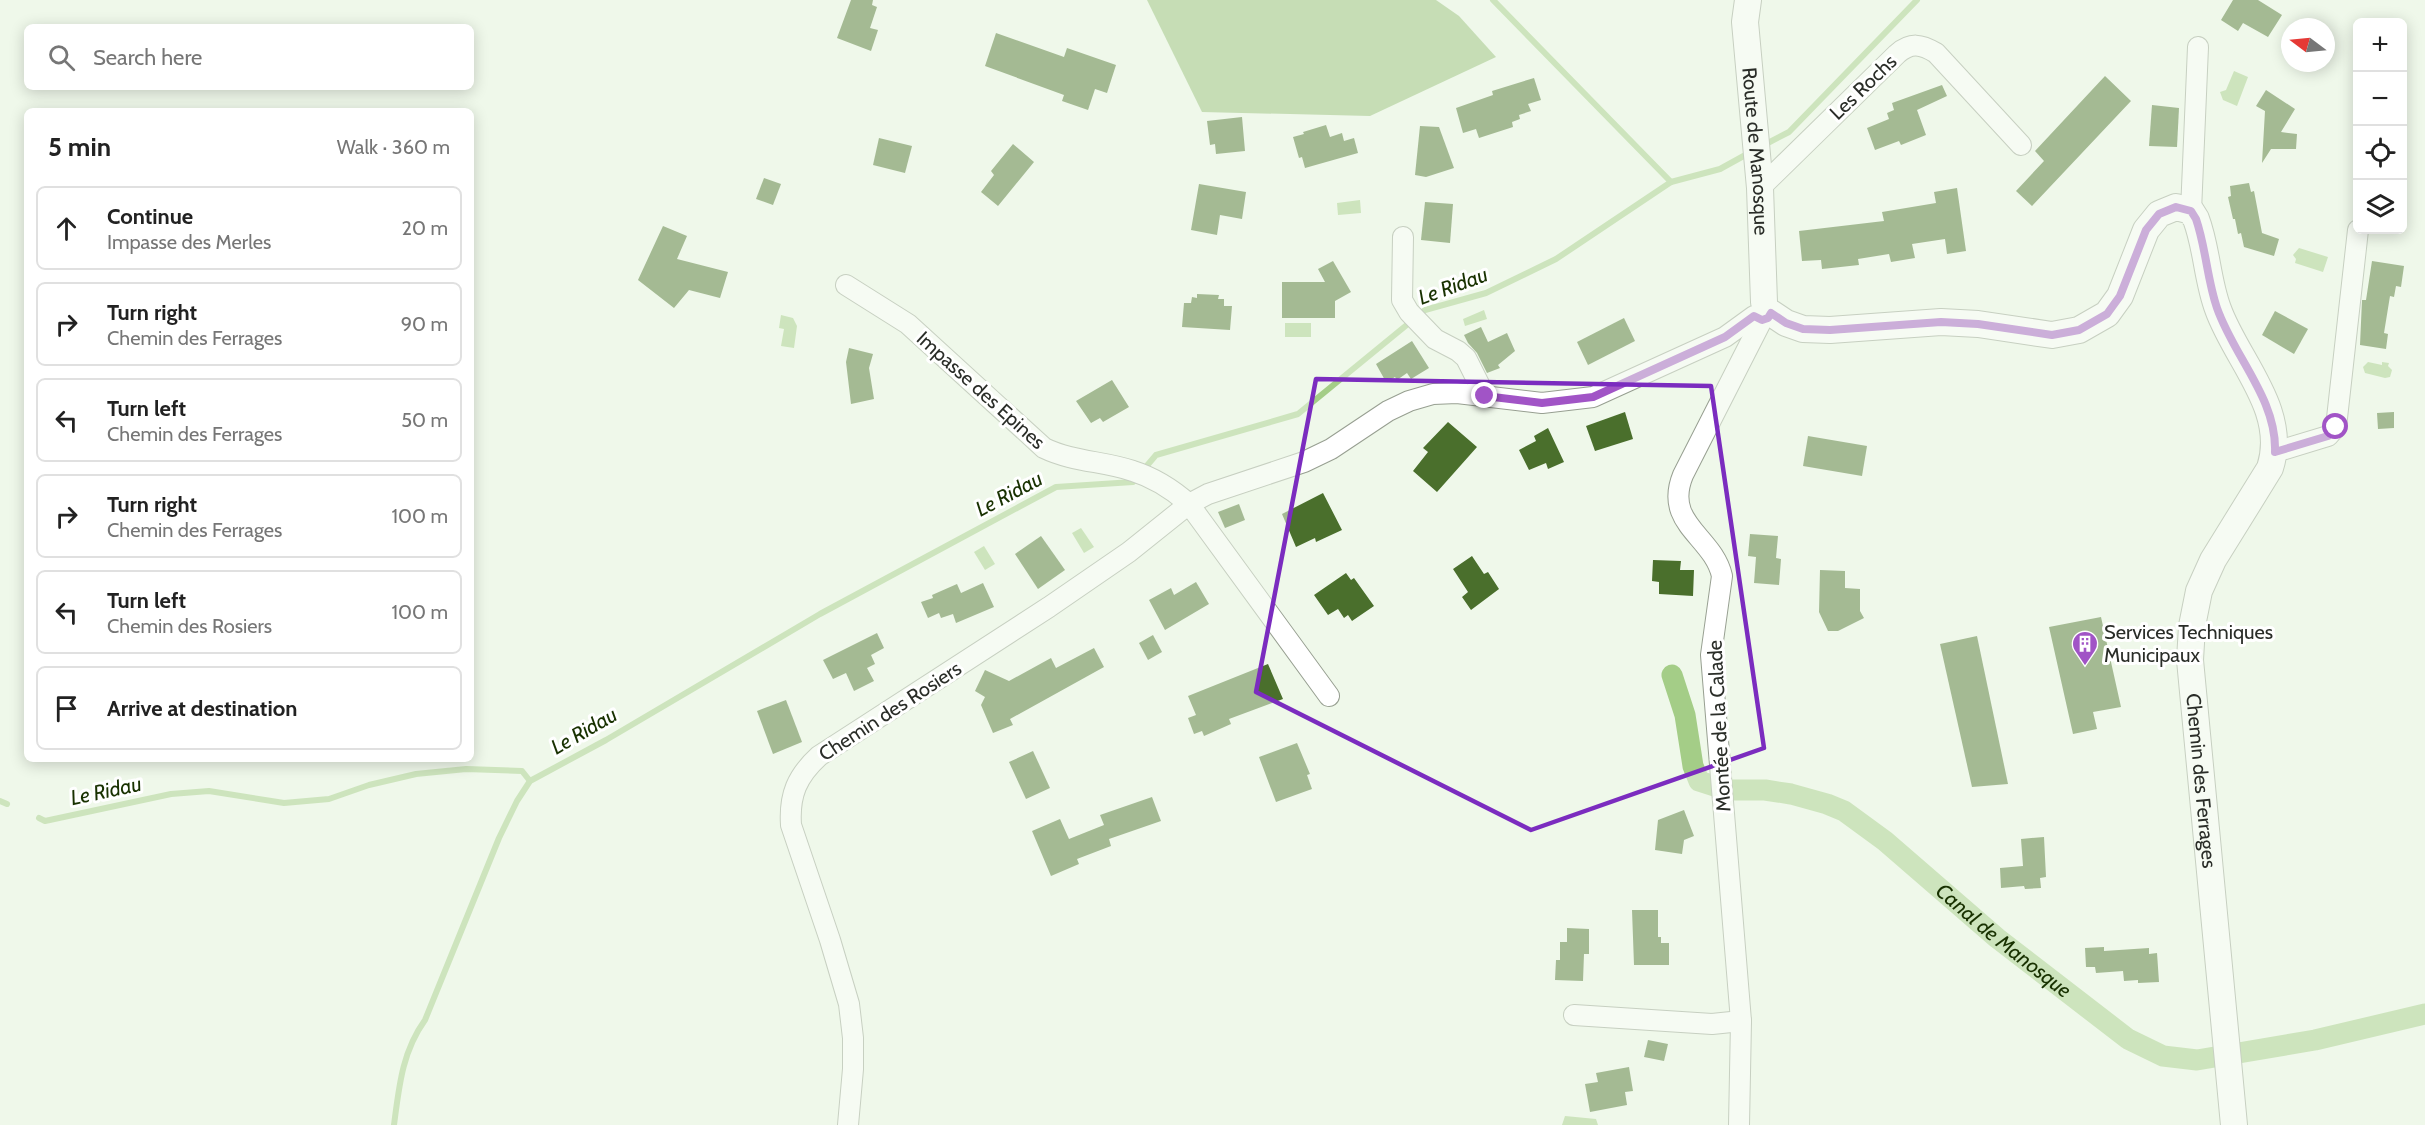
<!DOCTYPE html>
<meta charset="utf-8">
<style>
body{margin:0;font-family:Cabin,sans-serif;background:#f6f6f6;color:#222}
.controls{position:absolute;right:18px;top:18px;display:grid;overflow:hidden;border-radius:9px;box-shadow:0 3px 15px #0003}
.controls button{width:54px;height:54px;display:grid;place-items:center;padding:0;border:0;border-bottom:2px solid #e0e0e0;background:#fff;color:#222;font:30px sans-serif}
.compass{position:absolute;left:2281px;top:18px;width:54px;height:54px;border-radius:50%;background:#fff;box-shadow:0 3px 15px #0003;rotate:286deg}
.stop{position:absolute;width:18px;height:18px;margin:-14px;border:4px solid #a154c6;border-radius:50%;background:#fff}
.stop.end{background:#a154c6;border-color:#fff;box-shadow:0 2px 6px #0008}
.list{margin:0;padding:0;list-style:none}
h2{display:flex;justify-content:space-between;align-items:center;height:78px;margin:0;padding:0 24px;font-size:26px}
h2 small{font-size:20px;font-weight:400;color:#767676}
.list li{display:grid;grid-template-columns:39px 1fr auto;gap:18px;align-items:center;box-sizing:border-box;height:84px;margin:0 12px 12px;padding:0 12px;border:2px solid #e0e0e0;border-radius:9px}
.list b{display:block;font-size:22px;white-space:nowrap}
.list p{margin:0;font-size:20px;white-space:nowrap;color:#767676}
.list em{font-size:20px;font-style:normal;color:#767676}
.icon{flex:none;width:33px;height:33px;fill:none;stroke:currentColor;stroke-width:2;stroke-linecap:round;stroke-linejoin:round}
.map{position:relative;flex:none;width:2425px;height:1125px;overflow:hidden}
.search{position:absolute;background:#fff;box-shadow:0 3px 15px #0003;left:24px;top:24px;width:450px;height:66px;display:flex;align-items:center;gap:15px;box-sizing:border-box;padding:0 21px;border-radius:9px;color:#767676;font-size:22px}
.panel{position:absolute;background:#fff;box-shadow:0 3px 15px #0003;left:24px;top:108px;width:450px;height:654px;border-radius:9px}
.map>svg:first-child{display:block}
.forest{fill:#94bd77}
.water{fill:#a4cd87}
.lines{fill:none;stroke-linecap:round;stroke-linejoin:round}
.stream{stroke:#a4cd87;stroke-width:6}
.canal{stroke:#a4cd87;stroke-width:21}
.building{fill:#4a6f2c}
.minor-casing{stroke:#979f91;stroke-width:22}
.tertiary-casing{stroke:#979f91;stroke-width:28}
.minor{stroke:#fff;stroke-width:20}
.tertiary{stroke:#fff;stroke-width:26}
.route{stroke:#a154c6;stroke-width:8}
.marked{fill:none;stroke:#7b2cbf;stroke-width:4.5;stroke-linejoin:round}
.labels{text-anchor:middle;stroke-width:6;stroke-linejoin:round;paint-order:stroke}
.street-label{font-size:20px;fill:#2a2d28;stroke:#fff}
.poi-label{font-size:20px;fill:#2a2d28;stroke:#fff;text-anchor:start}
.water-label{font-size:21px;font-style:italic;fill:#183100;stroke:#fff}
</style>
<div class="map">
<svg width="2425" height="1125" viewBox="0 0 2425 1125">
<rect width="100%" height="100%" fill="#eff8ea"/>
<path class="forest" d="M1147,0H1436L1459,16L1496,57L1370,116L1202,112Z"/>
<g class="water">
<path d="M2234,71L2248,77L2237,106L2223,100L2220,92L2226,90Z"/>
<path d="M1360,200L1361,213L1338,215L1337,203Z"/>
<path d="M2299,248L2328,257L2323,272L2295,263L2296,259L2293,255Z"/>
<path d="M1484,310L1487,319L1465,326L1463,319Z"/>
<path d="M781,315L793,318L797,326L794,348L781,346L784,329L779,328Z"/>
<rect x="1285" y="323" width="26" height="14"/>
<path d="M2368,362L2382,365V362L2389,363L2388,366L2392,370L2390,377L2385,378L2365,373L2363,367Z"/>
<path d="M1081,528L1094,547L1084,553L1072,533Z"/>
<path d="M984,546L995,564L985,570L974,552Z"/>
<path d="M1565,1116L1596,1119L1598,1125H1562Z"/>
</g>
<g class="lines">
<g class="stream">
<path d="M1493,0L1671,182"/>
<path d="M1764,145L1789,132L1917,0"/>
<path d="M0,801L7,804"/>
<path d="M39,818L45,821L171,794L209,791L284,803L329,799L369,785L416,774L466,769L522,771L530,781"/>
<path d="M394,1125C399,1087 402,1052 425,1020L499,838L517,801L530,781L606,740L820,614L1056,487L1133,482L1156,455L1298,414L1425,310L1486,293L1556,259L1671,182L1720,169L1749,153"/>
</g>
<path class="canal" id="s1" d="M1672,675L1685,715L1693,766L1699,781L1727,790H1765L1791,794L1827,804L1844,811L1885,841L1997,938L2128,1039L2163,1056L2197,1060L2315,1040L2425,1014"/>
</g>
<g class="building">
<path d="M851,0H873L872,5L877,7L870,28L878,30L871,51L837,38Z"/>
<path d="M2233,0H2258L2282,15L2268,37L2243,23L2238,31L2221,20Z"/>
<path d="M996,33L1064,57L1067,48L1116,65L1107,93L1095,89L1088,110L1062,101L1064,95L985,66Z"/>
<path d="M2105,76L2131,101L2032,206L2016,191L2044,161L2035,151Z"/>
<path d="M1534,78L1541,100L1528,104L1531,111L1519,115L1520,119L1512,122L1513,127L1479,138L1476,129L1463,133L1456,108L1493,95L1492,91Z"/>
<path d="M1942,85L1947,96L1917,110L1926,135L1901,145L1899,141L1875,150L1867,128L1889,119L1887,113L1894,110L1892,103Z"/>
<path d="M2266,90L2295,109L2281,132L2297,134L2296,149H2271L2262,163L2265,111L2256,106Z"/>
<path d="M2152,105L2179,108L2177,147L2149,146Z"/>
<path d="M1242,117L1245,151L1216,154L1215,144L1210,145L1207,121Z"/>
<path d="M1326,125L1330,137L1342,133L1344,141L1354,138L1358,153L1305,168L1302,157L1299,158L1293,137L1304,134L1303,132Z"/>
<path d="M1420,126L1439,127L1454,168L1426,177L1415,175Z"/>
<path d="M879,138L912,146L905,173L873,165Z"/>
<path d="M1013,144L1034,162L998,206L981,192L994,175L991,171Z"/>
<path d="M764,178L781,184L773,205L756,199Z"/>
<path d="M2249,183L2251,192L2254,191L2262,233L2279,239L2274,256L2244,247L2241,233L2238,234L2235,219H2233L2228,197L2231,196L2230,186Z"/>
<path d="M1199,184L1246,192L1242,219L1220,215L1217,235L1191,230Z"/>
<path d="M1957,188L1966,251L1947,254L1945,239L1912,244L1915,258L1891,262L1889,254L1858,259L1859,265L1822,269L1821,260L1802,261L1799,231L1884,221L1882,212L1936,203L1934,192Z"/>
<path d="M1425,202L1453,204L1450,243L1421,240Z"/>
<path d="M663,226L687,236L677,259L728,272L720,298L689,290L674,308L638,280Z"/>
<path d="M1333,261L1351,292L1335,301V318H1282V282H1325L1318,269Z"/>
<path d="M2372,261L2404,266L2401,287L2396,286L2394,297L2390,296L2384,333L2388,334L2386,349L2360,345L2362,300H2366Z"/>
<path d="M1197,294L1219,295L1218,299H1224V306H1232L1230,330L1182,327L1184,303H1191L1192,297L1197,298Z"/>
<path d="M2275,311L2308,329L2294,354L2262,335Z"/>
<path d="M1624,318L1635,341L1588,365L1577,342Z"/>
<path d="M1481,327L1488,342L1507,333L1515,351L1498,365L1500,368L1487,373L1477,353L1468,343L1464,335Z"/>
<path d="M1412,341L1429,368L1411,379L1407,373L1397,380L1395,377L1386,382L1376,364Z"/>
<path d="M849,348L873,354L869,368L874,399L851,404L846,362Z"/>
<path d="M1112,380L1129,407L1103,422L1100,418L1091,423L1076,401Z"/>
<path d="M1625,412L1633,439L1595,451L1586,426Z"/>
<path d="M2394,412V428L2378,429L2377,413Z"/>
<path d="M1448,422L1477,447L1437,492L1413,471L1428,452L1423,448Z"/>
<path d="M1548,428L1564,462L1548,469L1546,463L1529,470L1519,450L1536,441L1534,436Z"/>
<path d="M1808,436L1867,446L1862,476L1803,466Z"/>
<path d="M1323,493L1342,530L1316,542L1315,538L1296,547L1282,514Z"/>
<path d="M1239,504L1245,520L1225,528L1218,512Z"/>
<path d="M1750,534L1778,536L1776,558L1781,559L1779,585L1754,583L1756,557L1748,556Z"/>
<path d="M1041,536L1065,570L1038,589L1015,554Z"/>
<path d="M1472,556L1484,574L1488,572L1499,589L1471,610L1462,597L1468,592L1453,569Z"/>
<path d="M1653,560L1681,561L1680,570H1694L1693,596L1659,594V582L1652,581Z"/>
<path d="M1820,570L1845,571V588L1860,589V611L1864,618L1838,631H1828L1819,612Z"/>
<path d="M1346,573L1351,580L1354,578L1374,606L1352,621L1348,615L1344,618L1338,609L1328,615L1314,595Z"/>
<path d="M1196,582L1209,604L1165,630L1149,600L1171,588L1174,595Z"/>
<path d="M983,583L994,607L956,623L953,614L941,618L939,613L928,618L921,602L933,598L932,595L957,584L961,593Z"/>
<path d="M2101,617L2121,707L2093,712L2097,729L2073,734L2049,627Z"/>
<path d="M877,633L884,648L871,655L875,664L867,668L874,681L854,691L846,673L833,679L823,660Z"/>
<path d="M1153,635L1162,652L1148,660L1139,643Z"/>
<path d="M1977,636L2008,784L1972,787L1940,644Z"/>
<path d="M1094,648L1104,667L1010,719L1013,725L993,733L981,705L985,697L975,691L985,670L1009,681L1051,658L1056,668Z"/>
<path d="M1268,664L1283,699L1229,719L1231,724L1204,736L1202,731L1194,734L1188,718L1196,715L1188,696Z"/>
<path d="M786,700L802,742L773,754L757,711Z"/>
<path d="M1297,743L1310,774L1307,775L1312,789L1276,802L1259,757Z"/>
<path d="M1033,751L1050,788L1026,799L1009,762Z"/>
<path d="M1152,797L1161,821L1109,839L1111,846L1077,859L1079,864L1051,876L1032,831L1060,819L1069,839L1104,825L1100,815Z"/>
<path d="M1684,810L1694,836L1684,840L1682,854L1655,850L1658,820Z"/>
<path d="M2044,837L2046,877L2040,878L2041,888L2025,889L2024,886L2001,888L2000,868L2023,866L2021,839Z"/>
<path d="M1632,910H1658V937H1661V943H1669V965H1634Z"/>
<path d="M1567,928L1589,929V954H1584L1583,981L1555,980L1556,960H1560V942H1567Z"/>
<path d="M2104,947V951L2149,948V954L2157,953L2159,982L2138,983V980L2124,981L2123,971L2096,973L2095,967H2086L2085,948Z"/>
<path d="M1648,1040L1668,1044L1664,1061L1644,1057Z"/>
<path d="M1629,1067L1633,1091L1625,1092L1627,1105L1590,1112L1585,1084L1598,1082L1596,1073Z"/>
</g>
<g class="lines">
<defs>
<g id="minor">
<path d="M1760,188L1897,54C1911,42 1921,44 1936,53L2021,145"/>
<path d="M2191,211L2198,47"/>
<path d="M1403,237L1402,300L1409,312L1435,339L1458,351L1466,358L1485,396"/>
<path d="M846,285L908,324L1044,448C1073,462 1104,461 1133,471C1155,478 1172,489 1189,504L1329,696"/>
<path d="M2275,452L2328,436L2336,427L2358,230"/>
<path d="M1574,1015L1712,1024L1741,1021"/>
<path d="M848,1125L853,1069V1038L849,1004L830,940L791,825C789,795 797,776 819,756L1049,607L1129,552L1189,504L1208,494L1304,462L1331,449L1388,411L1409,401L1433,394L1457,393L1542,403L1593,397L1725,337L1754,316"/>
<path d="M1739,1125L1741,1021L1711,655L1722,576C1713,536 1663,524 1683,475L1762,320"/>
</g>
<g id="tertiary">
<path id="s2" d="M1748,0L1745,22L1760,188L1764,302"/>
<path id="s3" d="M1771,313L1786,323L1803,329L1830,330L1941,322L1978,324L2052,335L2079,330L2107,314L2120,296L2146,230L2159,214L2176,207L2191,211L2196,219C2207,248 2207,280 2218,309C2236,360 2289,410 2270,468L2213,560L2199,591L2192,626L2190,660L2234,1125"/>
</g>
</defs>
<use href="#minor" class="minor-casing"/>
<use href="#tertiary" class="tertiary-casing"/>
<use href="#minor" class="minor"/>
<use href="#tertiary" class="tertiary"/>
</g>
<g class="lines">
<path class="route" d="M1485,396L1542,403L1593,397L1725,337L1754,316L1762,320L1768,318L1771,313L1786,323L1803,329L1830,330L1941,322L1978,324L2052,335L2079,330L2107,314L2120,296L2146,230L2159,214L2176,207L2191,211L2196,219C2206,248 2207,279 2217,308C2234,357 2277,399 2275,452L2328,436L2336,427"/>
</g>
<path d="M0 0H2425V1125H0ZM1316,379L1711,386L1764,748L1531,830L1256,692Z" fill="#eff8ea" fill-opacity=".55" fill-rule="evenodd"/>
<path class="marked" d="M1316,379L1711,386L1764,748L1531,830L1256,692Z"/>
<defs>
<symbol id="building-pin" viewBox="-11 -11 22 30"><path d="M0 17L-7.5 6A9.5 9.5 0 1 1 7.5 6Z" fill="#a154c6" stroke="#fff"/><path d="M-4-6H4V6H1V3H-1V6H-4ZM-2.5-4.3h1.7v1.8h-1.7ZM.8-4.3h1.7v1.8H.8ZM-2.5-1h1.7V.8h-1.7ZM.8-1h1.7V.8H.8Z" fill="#fff"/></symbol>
</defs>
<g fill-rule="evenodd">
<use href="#building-pin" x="2070" y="629" width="30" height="40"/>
</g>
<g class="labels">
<g class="street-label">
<text transform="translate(1863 87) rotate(-44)" y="7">Les Rochs</text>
<text dy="7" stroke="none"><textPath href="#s2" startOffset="152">Route de Manosque</textPath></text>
<text transform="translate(981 390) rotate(42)" y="7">Impasse des Epines</text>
<text transform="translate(890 711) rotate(-33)" y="7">Chemin des Rosiers</text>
<text transform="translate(1719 726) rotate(-93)" y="7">Montée de la Calade</text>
<text dy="7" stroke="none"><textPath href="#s3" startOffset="1101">Chemin des Ferrages</textPath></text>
</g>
<g class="poi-label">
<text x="2104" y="639">Services Techniques<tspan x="2104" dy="23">Municipaux</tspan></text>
</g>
<g class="water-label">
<text transform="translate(1453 286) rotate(-20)" y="7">Le Ridau</text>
<text transform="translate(1009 494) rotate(-28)" y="7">Le Ridau</text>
<text transform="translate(584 731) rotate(-30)" y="7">Le Ridau</text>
<text transform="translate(106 791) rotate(-12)" y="7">Le Ridau</text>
<text dy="7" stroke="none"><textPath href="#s1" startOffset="465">Canal de Manosque</textPath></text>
</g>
</g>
</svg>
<div class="controls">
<button>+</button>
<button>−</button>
<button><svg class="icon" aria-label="locate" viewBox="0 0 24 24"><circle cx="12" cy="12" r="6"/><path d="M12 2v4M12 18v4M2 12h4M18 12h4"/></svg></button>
<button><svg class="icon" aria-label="layers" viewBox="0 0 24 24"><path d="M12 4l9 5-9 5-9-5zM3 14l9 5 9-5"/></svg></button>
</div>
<svg class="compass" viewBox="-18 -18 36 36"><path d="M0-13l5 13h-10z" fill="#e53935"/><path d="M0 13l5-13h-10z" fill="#767676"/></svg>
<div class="stop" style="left:2336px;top:427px"></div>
<div class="stop end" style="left:1485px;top:396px"></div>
<div class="search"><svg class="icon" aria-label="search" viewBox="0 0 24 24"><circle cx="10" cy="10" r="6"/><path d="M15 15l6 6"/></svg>Search here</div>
<section class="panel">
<h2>5 min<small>Walk · 360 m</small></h2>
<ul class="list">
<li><svg class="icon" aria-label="ahead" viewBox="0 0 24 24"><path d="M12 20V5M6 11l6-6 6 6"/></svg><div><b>Continue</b><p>Impasse des Merles</p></div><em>20 m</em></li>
<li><svg class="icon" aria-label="right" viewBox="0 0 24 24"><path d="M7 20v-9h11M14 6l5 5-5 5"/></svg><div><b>Turn right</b><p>Chemin des Ferrages</p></div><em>90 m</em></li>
<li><svg class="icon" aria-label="left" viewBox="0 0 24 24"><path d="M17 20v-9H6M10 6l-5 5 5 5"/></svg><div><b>Turn left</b><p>Chemin des Ferrages</p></div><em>50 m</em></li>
<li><svg class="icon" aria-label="right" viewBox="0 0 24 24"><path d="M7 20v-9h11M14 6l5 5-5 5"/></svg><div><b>Turn right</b><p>Chemin des Ferrages</p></div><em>100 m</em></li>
<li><svg class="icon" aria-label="left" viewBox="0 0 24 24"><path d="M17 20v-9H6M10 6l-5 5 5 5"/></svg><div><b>Turn left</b><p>Chemin des Rosiers</p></div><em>100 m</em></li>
<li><svg class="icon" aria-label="arrive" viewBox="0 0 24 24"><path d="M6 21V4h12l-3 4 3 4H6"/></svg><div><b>Arrive at destination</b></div></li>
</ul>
</section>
</div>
